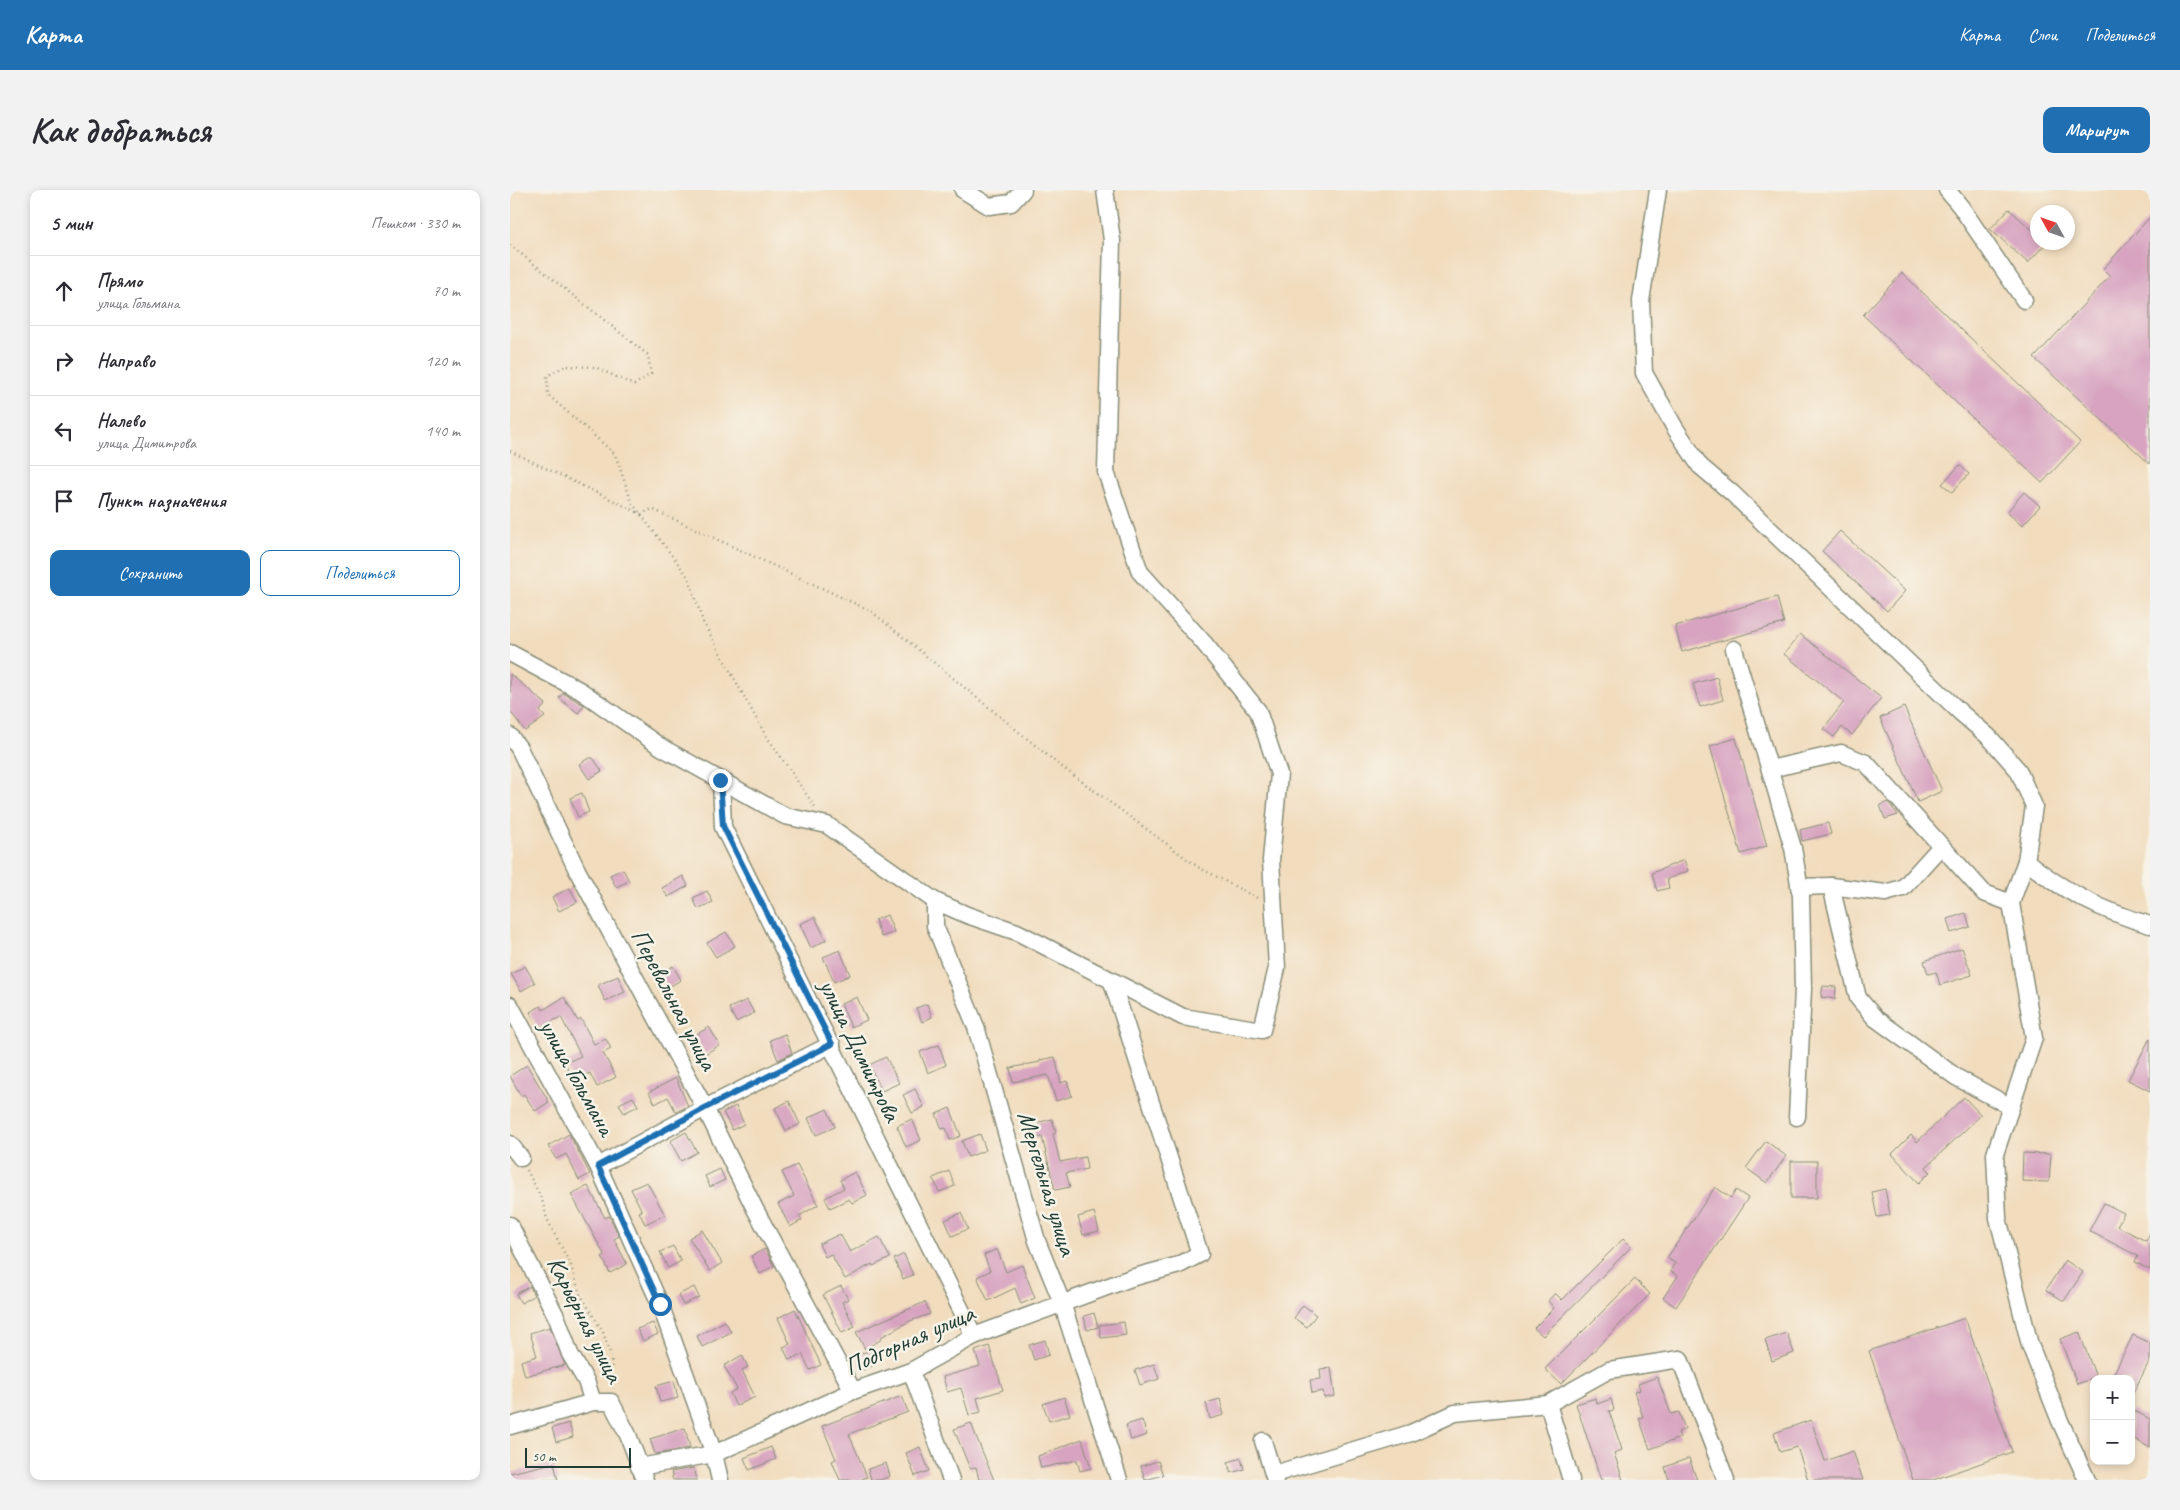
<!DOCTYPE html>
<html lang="ru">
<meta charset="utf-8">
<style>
body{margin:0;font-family:Caveat,sans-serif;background:#f2f2f3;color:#2b2b33}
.controls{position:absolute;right:15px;bottom:15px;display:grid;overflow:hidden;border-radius:10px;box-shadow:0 2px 8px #0003}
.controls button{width:45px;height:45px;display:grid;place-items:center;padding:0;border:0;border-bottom:1px solid #e1e1e2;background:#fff;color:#2b2b33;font:25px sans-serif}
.compass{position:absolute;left:1520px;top:15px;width:45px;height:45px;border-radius:50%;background:#fff;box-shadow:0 2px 8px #0003;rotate:310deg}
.scale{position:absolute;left:15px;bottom:12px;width:106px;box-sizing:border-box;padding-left:5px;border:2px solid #1f3d34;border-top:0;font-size:14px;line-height:18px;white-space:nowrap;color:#1f3d34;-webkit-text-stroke:4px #f7f3e8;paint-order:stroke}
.stop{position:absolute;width:15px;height:15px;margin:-11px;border:4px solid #1f6fb2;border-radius:50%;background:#fff}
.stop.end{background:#1f6fb2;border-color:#fff;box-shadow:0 1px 5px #0008}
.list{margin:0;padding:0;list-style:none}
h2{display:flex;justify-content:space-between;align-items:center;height:65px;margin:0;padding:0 20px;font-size:21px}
h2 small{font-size:16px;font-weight:400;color:#7c7c81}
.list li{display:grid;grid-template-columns:32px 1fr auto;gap:15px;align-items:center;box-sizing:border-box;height:70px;padding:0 20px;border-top:1px solid #e1e1e2}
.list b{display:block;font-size:19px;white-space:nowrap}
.list p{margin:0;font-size:16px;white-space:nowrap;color:#7c7c81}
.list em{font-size:16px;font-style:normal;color:#7c7c81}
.actions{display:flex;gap:10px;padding:15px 20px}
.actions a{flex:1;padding:11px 0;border:1px solid #1f6fb2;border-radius:10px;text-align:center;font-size:18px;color:#1f6fb2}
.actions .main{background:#1f6fb2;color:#fff}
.icon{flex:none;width:28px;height:28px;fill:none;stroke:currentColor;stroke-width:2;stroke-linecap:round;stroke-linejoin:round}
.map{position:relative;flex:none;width:1640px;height:1290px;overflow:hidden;border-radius:10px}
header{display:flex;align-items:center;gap:30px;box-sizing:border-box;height:70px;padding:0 25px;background:#1f6fb2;color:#fff}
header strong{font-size:24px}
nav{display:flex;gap:28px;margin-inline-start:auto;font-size:18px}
.intro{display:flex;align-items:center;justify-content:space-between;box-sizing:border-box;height:120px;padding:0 30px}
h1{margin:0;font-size:35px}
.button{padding:12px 22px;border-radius:10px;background:#1f6fb2;color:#fff;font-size:18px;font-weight:700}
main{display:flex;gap:30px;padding:0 30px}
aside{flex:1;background:#fff;border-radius:10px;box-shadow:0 2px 8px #0003}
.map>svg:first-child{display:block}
.building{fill:#d7a3c0}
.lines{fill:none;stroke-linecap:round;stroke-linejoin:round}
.minor-casing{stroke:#888c78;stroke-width:19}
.path{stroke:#888c78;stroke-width:2.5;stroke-dasharray:1 4;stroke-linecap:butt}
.minor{stroke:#fff;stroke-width:16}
.route{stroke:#1f6fb2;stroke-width:6}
.labels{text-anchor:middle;stroke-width:5;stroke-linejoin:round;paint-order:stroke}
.street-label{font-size:25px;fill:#1f3d34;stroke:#f7f3e8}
</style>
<header>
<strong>Карта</strong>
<nav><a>Карта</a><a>Слои</a><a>Поделиться</a></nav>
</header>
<div class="intro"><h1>Как добраться</h1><a class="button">Маршрут</a></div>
<main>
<aside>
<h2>5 мин<small>Пешком · 330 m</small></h2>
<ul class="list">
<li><svg class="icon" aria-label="ahead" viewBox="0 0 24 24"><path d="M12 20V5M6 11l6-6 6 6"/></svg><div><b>Прямо</b><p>улица Гольмана</p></div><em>70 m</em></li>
<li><svg class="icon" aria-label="right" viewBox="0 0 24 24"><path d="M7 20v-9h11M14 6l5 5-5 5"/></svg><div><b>Направо</b></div><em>120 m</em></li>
<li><svg class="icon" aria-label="left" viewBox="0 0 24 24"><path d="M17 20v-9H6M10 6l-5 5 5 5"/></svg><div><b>Налево</b><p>улица Димитрова</p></div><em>140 m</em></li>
<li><svg class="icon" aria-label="arrive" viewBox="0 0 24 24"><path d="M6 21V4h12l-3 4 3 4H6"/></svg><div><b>Пункт назначения</b></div></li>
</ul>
<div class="actions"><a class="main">Сохранить</a><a>Поделиться</a></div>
</aside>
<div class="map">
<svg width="1640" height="1290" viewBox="0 0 1640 1290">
<rect width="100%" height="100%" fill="#f7f3e8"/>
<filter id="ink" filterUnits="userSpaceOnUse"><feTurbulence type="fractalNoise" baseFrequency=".02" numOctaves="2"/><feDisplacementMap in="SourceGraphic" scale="10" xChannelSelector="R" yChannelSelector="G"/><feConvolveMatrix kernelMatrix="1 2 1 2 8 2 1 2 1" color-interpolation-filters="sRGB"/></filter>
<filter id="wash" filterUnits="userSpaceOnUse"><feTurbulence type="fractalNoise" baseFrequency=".0096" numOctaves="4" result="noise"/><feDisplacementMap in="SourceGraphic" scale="20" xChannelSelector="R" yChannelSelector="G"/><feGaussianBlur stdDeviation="1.12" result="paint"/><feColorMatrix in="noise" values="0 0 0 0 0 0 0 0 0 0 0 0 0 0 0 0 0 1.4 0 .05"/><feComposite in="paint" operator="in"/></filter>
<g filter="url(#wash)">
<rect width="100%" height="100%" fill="#f1dcbd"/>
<g id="blocks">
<g class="building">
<path d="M1499,19L1528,45V52H1537L1518,73L1480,39Z"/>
<path d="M1640,27V274L1524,168L1600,86L1593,79Z"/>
<path d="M1392,83L1570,252L1532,293L1353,125Z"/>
<path d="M1450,275L1459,284L1442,302L1432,294Z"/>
<path d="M1514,302L1530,316L1512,336L1497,322Z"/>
<path d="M1330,341L1395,401L1377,421L1312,361Z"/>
<path d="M1267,407L1274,433L1172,462L1165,436Z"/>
<path d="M1290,444L1371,508L1342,545L1332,537L1324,547L1313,539L1334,512L1274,464Z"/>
<path d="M0,484L36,514L30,521L35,527L15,541L0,521Z"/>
<path d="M1207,487L1213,510L1190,517L1183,494Z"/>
<path d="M53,503L74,515L68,523L49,508Z"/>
<path d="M1394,517L1432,601L1408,612L1370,528Z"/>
<path d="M1226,548L1257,656L1231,664L1200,556Z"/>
<path d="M79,568H83L92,581L79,589L69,574Z"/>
<path d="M72,603L79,622L68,627L60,608Z"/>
<path d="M1378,612L1388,625L1375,629L1370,615Z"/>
<path d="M1318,633L1321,644L1292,651L1290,640Z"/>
<path d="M1174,670L1178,681L1157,689L1159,698L1147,701L1142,683Z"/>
<path d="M113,679L119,691L106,697L100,685Z"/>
<path d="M173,686L178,696L158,707L152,698Z"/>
<path d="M60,698L67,712L49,721L42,707Z"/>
<path d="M197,701L203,712L188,719L183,708Z"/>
<path d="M1456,723L1460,737L1441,743L1437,729Z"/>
<path d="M377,725L384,742L371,747L365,730Z"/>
<path d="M305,727L316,750L301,758L290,734Z"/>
<path d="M216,742L225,756L206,767L197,753Z"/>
<path d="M1452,758L1462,785L1430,795L1426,782L1418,784L1414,771Z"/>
<path d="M330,760L340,785L324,792L313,767Z"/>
<path d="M15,776L25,793L11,801L1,784Z"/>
<path d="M163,776L171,790L157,798L149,784Z"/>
<path d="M108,786L115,802L95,811L88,795Z"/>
<path d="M1313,796L1326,797L1325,809L1311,807Z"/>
<path d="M54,807L68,831L71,829L84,854L96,849L101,859L93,863L106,887L87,897L80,883L63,890L55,873L71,866L51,827L28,838L20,822L31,816L33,820Z"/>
<path d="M347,807L357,830L341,837L331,814Z"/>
<path d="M237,810L244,823L226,832L219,818Z"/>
<path d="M417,814L422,827L412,832L406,818Z"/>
<path d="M199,837L210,855L195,864L184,846Z"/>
<path d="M275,844L282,863L268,870L260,850Z"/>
<path d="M1640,848V901L1618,890Z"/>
<path d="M429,855L436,875L418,883L410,862Z"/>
<path d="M376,867L389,893L372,901L359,875Z"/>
<path d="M545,867L551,893L557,891L562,906L546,911L538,885L503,892L500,878L530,872V870Z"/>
<path d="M17,875L39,912L25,921L14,904L11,906L0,886Z"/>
<path d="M166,888L178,916L166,922L158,907L145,914L139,902Z"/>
<path d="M405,899L414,917L402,923L393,905Z"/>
<path d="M123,907L128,916L114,923L109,914Z"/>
<path d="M1454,907L1471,925L1416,977L1420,982L1409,993L1382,964L1401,945L1407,952Z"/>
<path d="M279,911L290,934L276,941L265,918Z"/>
<path d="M226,916L234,934L222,940L213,922Z"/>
<path d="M440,918L451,946L440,950L436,938L432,939L426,924Z"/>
<path d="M317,919L325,937L306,945L298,928Z"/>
<path d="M402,929L411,950L396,957L387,936Z"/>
<path d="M542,929L546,943L543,944L550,972L575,967L577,979L556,983L560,997L545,1000L532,947L525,948L522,934Z"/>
<path d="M176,942L187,962L171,971L160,951Z"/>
<path d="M59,944L80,984L69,990L56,964L46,969L38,956Z"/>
<path d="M470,944L476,960L458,967L452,951Z"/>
<path d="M1256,951L1276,966L1257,993L1236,978Z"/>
<path d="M1513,963L1541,964L1539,992L1512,991Z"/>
<rect x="1281" y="971" width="26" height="37"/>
<path d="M287,975L308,1015L289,1026L292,1030L280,1037L268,1014L284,1006L272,982Z"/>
<path d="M210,979L215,990L200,997L195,986Z"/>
<path d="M439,981L445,996L429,1002L423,988Z"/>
<path d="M345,982L357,1005L342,1013L339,1009L320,1018L315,1008L334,998L330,990Z"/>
<path d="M137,992L155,1025L135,1034L129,1022L132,1021L121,999Z"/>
<path d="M78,996L95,1028L99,1026L109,1046L104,1049L117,1074L100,1083L92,1067L95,1066L61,1004Z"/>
<path d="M1205,997L1221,1008L1226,1000L1238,1008L1166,1117L1153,1108L1168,1086L1160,1081L1165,1073L1157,1068Z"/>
<path d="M1375,999L1380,1025L1367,1027L1362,1002Z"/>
<path d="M1594,1013L1614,1023L1607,1036L1636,1051L1640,1043V1080L1625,1072L1628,1066L1579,1041Z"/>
<path d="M584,1022L589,1041L573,1045L568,1027Z"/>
<path d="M451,1023L458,1039L442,1046L435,1030Z"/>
<path d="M192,1040L212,1073L200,1081L179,1048Z"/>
<path d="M330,1044L340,1062L369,1047L380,1068L363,1076L362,1074L335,1089L321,1064L315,1067L309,1054Z"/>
<path d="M1113,1049L1121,1057L1033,1146L1024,1138L1044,1118L1038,1111L1045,1103L1052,1110Z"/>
<path d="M163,1056L171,1071L158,1078L150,1062Z"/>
<path d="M255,1059L264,1076L250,1084L241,1066Z"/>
<path d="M487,1059L496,1082L512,1075L525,1108L511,1114L505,1098L478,1111L467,1087L480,1081L474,1065Z"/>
<path d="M394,1064L403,1085L393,1089L384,1069Z"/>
<path d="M1555,1070L1573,1082L1554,1111L1536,1100Z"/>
<path d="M1125,1089L1140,1104L1051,1194L1035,1179Z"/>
<path d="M20,1096L24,1106L11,1113L6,1104Z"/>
<path d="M331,1096L338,1109L332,1112L345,1137L332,1143L313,1105Z"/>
<path d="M184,1097L189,1107L173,1115L168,1105Z"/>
<path d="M415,1112L420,1124L400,1131L371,1147L372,1149L355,1159L346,1142Z"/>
<path d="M793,1115L806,1125L797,1137L784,1128Z"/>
<path d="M285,1119L311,1175L300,1180L292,1164L279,1170L273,1157L280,1154L268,1128Z"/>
<path d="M584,1123L588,1137L577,1140L574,1126Z"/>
<path d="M1455,1128L1502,1262L1423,1290H1403L1359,1161Z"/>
<path d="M215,1131L221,1142L192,1157L187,1146Z"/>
<path d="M614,1132L616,1145L591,1148L589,1135Z"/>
<path d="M143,1133L148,1144L133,1151L127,1139Z"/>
<path d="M40,1137L55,1175L15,1186L11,1171L27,1166L20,1143Z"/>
<path d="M1569,1142L1586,1187L1567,1194L1550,1149Z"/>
<path d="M1277,1143L1284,1163L1262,1171L1255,1150Z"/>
<path d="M1623,1145L1640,1153V1170L1621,1207V1189H1601Z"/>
<path d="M535,1150L539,1165L524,1170L519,1155Z"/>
<path d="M479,1156L493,1200L467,1208L471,1222L459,1225L451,1198L437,1202L433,1187L470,1176L465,1161Z"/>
<path d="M360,1160L366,1174L353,1180L346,1166Z"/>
<path d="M232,1165L238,1177L232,1180L245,1207L226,1216L220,1203L227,1199L214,1176Z"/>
<path d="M644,1174L649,1189L630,1195L625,1180Z"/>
<path d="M821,1178L825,1206L814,1208L813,1201L802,1203L800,1190L811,1189L810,1179Z"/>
<path d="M1147,1187L1161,1224L1169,1222L1175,1239L1168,1242L1170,1248L1140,1259L1129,1228L1133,1227L1124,1202L1130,1200L1128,1194Z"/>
<path d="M164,1191L168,1208L150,1212L146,1196Z"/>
<path d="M392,1206L398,1222L339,1244L357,1287L350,1290H330L322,1271L326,1269L312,1236Z"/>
<path d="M554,1207L560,1225L539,1231L533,1214Z"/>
<path d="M1086,1208L1087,1214L1101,1209L1104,1220L1099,1221L1112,1260L1104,1263L1113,1290H1091L1066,1214Z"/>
<path d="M710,1209L714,1225L700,1229L696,1213Z"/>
<path d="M1621,1219L1640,1229V1258L1621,1247Z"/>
<path d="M632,1230L637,1245L621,1250L616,1235Z"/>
<path d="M1301,1230L1315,1271L1343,1261L1353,1290H1298L1287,1257L1270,1262L1264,1243Z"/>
<path d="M59,1233L63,1247L46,1252L42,1238Z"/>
<path d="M461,1233L466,1246L484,1290H469L466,1277L460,1279L444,1239Z"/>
<path d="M175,1238L180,1258L145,1264L140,1249Z"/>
<path d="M572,1249L581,1278L570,1281L567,1270L531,1278L528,1266Z"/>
<path d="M261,1257L266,1269L239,1280L234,1268Z"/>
<path d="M410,1257L419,1281L405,1286L396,1263Z"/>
<path d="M731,1268L734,1279L721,1283L718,1272Z"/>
<path d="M1179,1268L1187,1290H1159L1155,1277Z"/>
<path d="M648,1271L653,1285L635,1290L631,1276Z"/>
<path d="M44,1273L48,1290H0V1283Z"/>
<path d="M376,1273L380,1286L370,1290H361L358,1279Z"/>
<path d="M184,1278L187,1290H163L161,1282Z"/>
</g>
</g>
</g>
<g filter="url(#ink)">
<use href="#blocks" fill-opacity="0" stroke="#888c78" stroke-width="1"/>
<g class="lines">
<defs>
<g id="minor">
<path d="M453,0L479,16L501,13L513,0"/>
<path d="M1148,0L1131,111L1134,183L1165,238L1190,276L1222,303L1450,522L1479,547L1508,580L1524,616L1516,671L1501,713L1524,848L1485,964L1488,1028L1520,1155L1550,1231L1577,1290"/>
<path d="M1437,0L1451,17L1514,110"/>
<path d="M1224,459L1283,658L1291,706L1293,799L1287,927"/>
<path d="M0,463L71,501L151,557L275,626L317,635L425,711L457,725L507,742L673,827L752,840L767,778L761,670L769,584L748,521L694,453L630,382L596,282L602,50L595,0"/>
<path d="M0,546L9,558L67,680L195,918L245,1019L343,1201"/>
<path d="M1260,579L1331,563L1356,573L1474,703L1501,713"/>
<path d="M211,590L213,637L464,1146"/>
<path d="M1516,671C1554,702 1593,721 1640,735"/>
<path d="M1321,696L1348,808L1365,828L1446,887L1501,917"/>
<path d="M1289,697L1321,696L1375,703L1393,698L1431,656"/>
<path d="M425,711V736L466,837L527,1051L552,1113L609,1290"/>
<path d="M0,815L88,976L150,1114L204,1264L210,1290"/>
<path d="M0,954L11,968"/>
<path d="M88,976L195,918L322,854"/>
<path d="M0,1035L47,1128L60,1164L76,1191L83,1212H101L118,1245L135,1290"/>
<path d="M401,1181L441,1290"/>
<path d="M1038,1214L1061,1290"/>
<path d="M0,1236L83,1212"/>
<path d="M753,1251L765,1290"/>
<path d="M129,1277L204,1264L343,1201L401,1181L464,1146L621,1088L669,1075L690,1064L602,792"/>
<path d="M764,1284L901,1243L945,1223L1038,1214L1099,1180L1170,1169L1216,1290"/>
</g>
</defs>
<use href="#minor" class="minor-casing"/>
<g class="path">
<path d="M0,55L138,165L141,184L124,195L85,177L55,176L37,186L38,205L105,264L122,313L179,388L193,432L255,544L305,617"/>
<path d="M0,261L131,324L142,319L361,421L548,574L688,677L749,709"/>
<path d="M17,980L32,1010L37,1029L61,1076L70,1104L93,1142L101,1165L102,1198"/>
</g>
<use href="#minor" class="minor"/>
</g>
</g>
<g class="lines" filter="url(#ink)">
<path class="route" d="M150,1114L88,976L195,918L322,854L213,636L210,590"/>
</g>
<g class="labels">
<g class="street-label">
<text transform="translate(165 809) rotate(62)" y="9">Перевальная улица</text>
<text transform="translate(351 860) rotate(64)" y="9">улица Димитрова</text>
<text transform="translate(68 887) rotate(61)" y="9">улица Гольмана</text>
<text transform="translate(538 993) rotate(73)" y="9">Мергельная улица</text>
<text transform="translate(76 1129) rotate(63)" y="9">Карьерная улица</text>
<text transform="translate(399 1149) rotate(-24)" y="9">Подгорная улица</text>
</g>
</g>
</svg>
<div class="controls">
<button>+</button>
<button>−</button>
</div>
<svg class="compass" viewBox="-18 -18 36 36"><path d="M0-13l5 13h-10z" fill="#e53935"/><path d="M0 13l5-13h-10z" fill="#7c7c81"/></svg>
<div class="scale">50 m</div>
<div class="stop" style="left:150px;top:1114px"></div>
<div class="stop end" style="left:210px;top:590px"></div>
</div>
</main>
